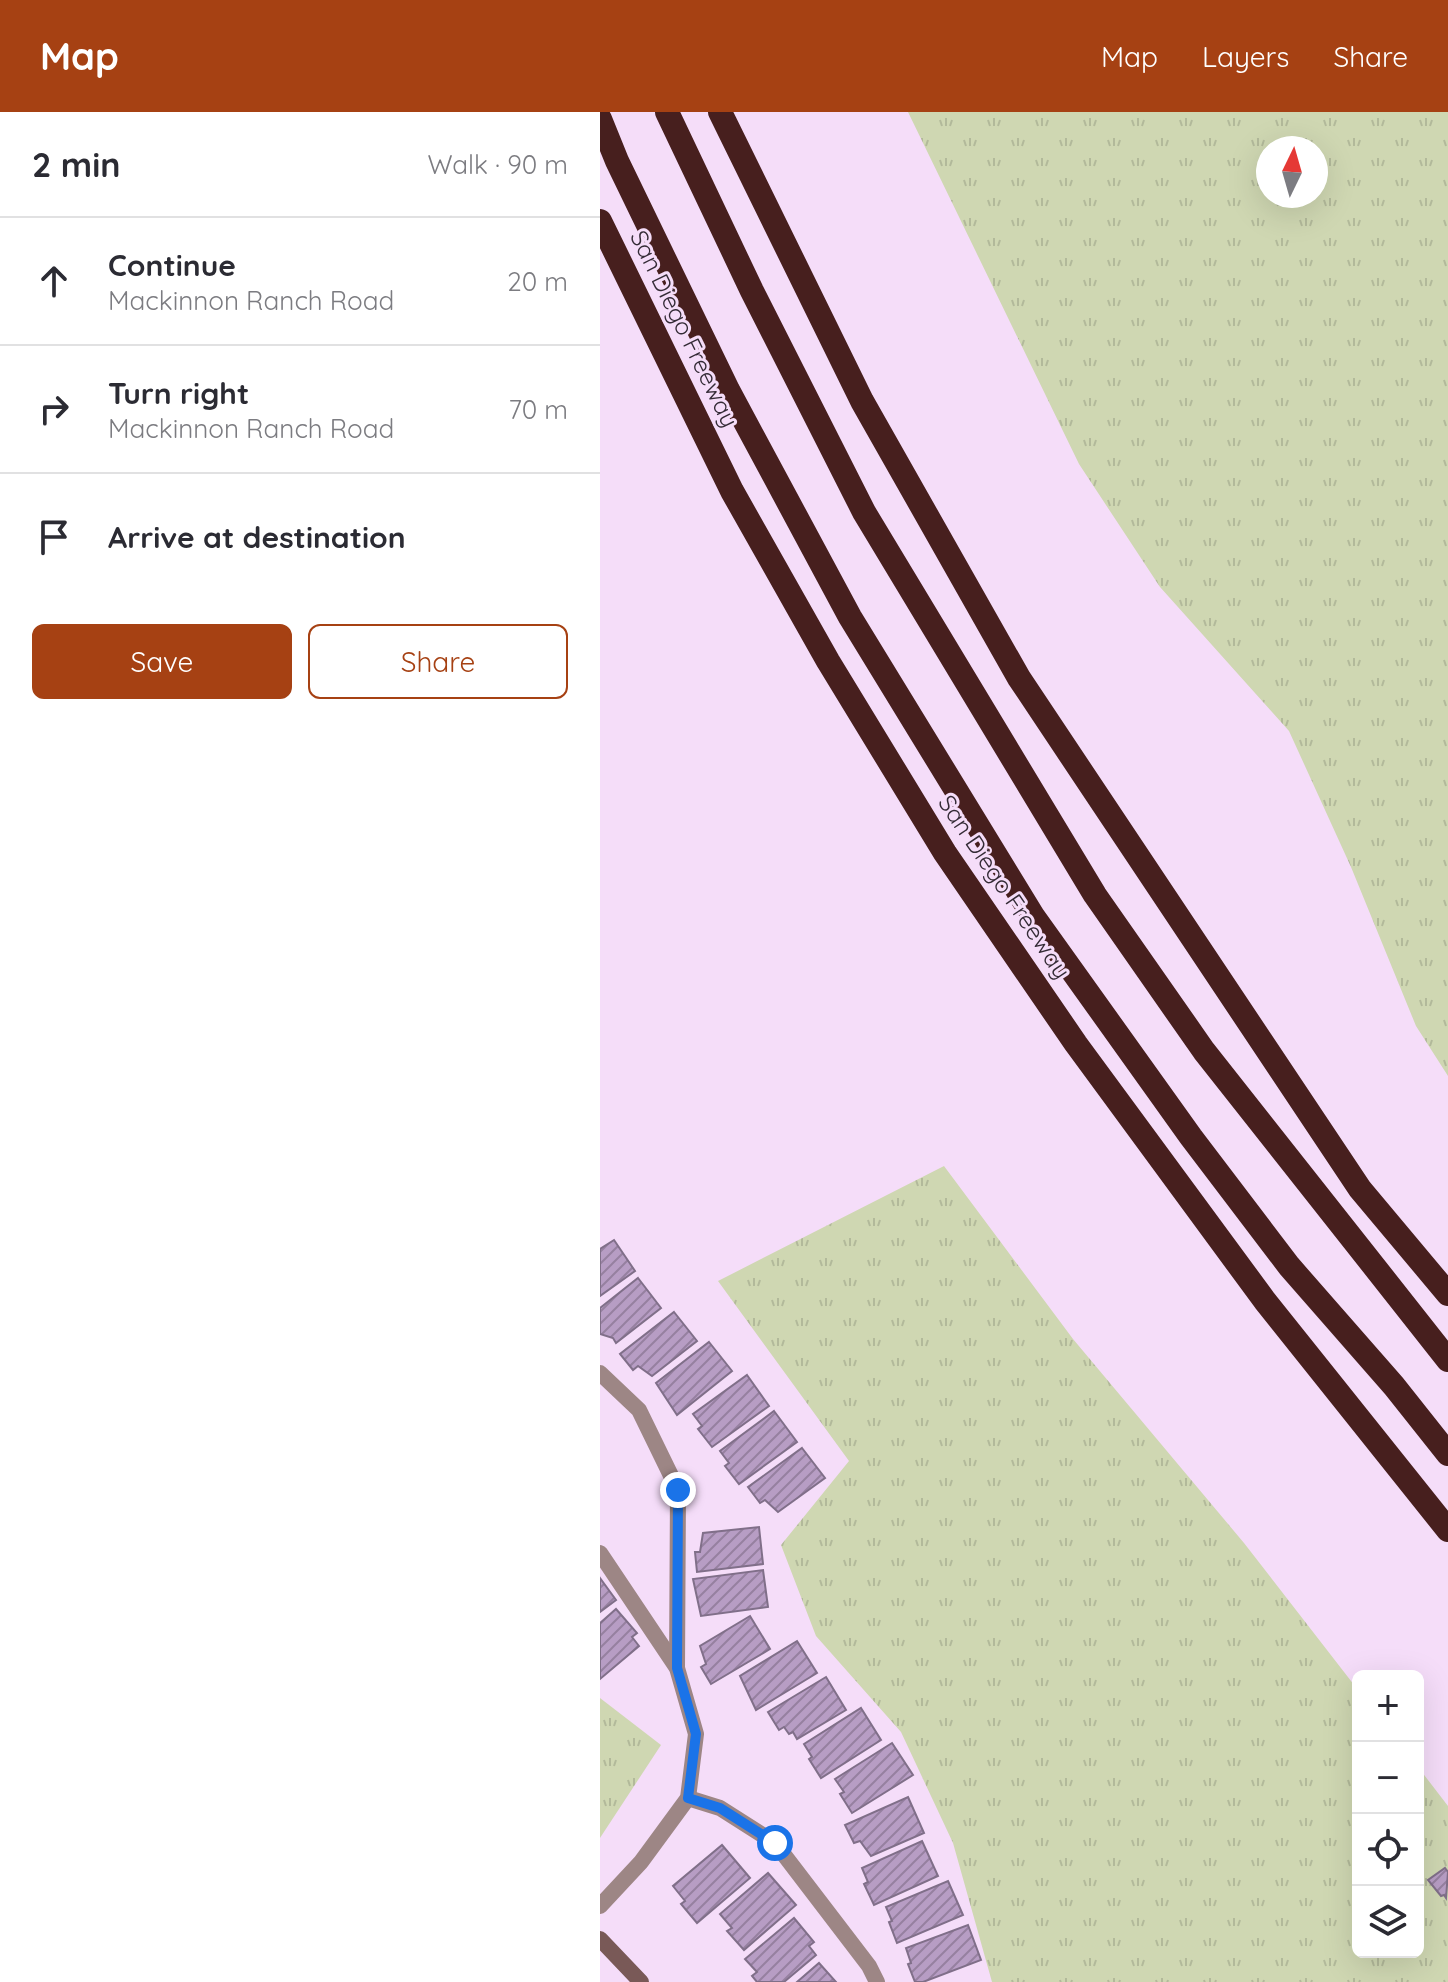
<!DOCTYPE html>
<meta charset="utf-8">
<style>
body{margin:0;font-family:Quicksand,sans-serif;background:#f2f2f3;color:#2b2b33}
.controls{position:absolute;right:24px;bottom:24px;display:grid;overflow:hidden;border-radius:12px;box-shadow:0 8px 32px #0002}
.controls button{width:72px;height:72px;display:grid;place-items:center;padding:0;border:0;border-bottom:2px solid #e1e1e2;background:#fff;color:#2b2b33;font:40px sans-serif}
.compass{position:absolute;left:656px;top:24px;width:72px;height:72px;border-radius:50%;background:#fff;box-shadow:0 8px 32px #0002;rotate:5deg}
.stop{position:absolute;width:24px;height:24px;margin:-18px;border:6px solid #1a73e8;border-radius:50%;background:#fff}
.stop.end{background:#1a73e8;border-color:#fff;box-shadow:0 2px 8px #0008}
.list{margin:0;padding:0;list-style:none}
h2{display:flex;justify-content:space-between;align-items:center;height:104px;margin:0;padding:0 32px;font-size:34px}
h2 small{font-size:26px;font-weight:400;color:#7c7c81}
.list li{display:grid;grid-template-columns:52px 1fr auto;gap:24px;align-items:center;box-sizing:border-box;height:128px;padding:0 32px;border-top:2px solid #e1e1e2}
.list b{display:block;font-size:30px;white-space:nowrap}
.list p{margin:0;font-size:26px;white-space:nowrap;color:#7c7c81}
.list em{font-size:26px;font-style:normal;color:#7c7c81}
.actions{display:flex;gap:16px;padding:24px 32px}
.actions a{flex:1;padding:18px 0;border:2px solid #a64113;border-radius:12px;text-align:center;font-size:28px;color:#a64113}
.actions .main{background:#a64113;color:#fff}
.icon{flex:none;width:44px;height:44px;fill:none;stroke:currentColor;stroke-width:2;stroke-linecap:round;stroke-linejoin:round}
.map{position:relative;flex:none;width:848px;height:1870px;overflow:hidden}
header{display:flex;align-items:center;gap:48px;box-sizing:border-box;height:112px;padding:0 40px;background:#a64113;color:#fff}
header strong{font-size:38px}
nav{display:flex;gap:44px;margin-inline-start:auto;font-size:28px}
main{display:flex}
aside{flex:1;background:#fff}
.map>svg:first-child{display:block}
.grass{fill:url(#grass-tufts);fill-rule:evenodd}
.building{fill:url(#building-hatch);stroke:#806f89;stroke-width:2}
.lines{fill:none;stroke-linecap:round;stroke-linejoin:round}
.minor{stroke:#9d8685;stroke-width:16}
.secondary{stroke:#795957;stroke-width:16}
.motorway{stroke:#471f1e;stroke-width:24}
.route{stroke:#1a73e8;stroke-width:10}
.labels{text-anchor:middle;stroke-width:6;stroke-linejoin:round;paint-order:stroke}
.street-label{font-size:24px;fill:#342b36;stroke:#f5ddf9}
</style>
<header>
<strong>Map</strong>
<nav><a>Map</a><a>Layers</a><a>Share</a></nav>
</header>
<main>
<aside>
<h2>2 min<small>Walk · 90 m</small></h2>
<ul class="list">
<li><svg class="icon" aria-label="ahead" viewBox="0 0 24 24"><path d="M12 20V5M6 11l6-6 6 6"/></svg><div><b>Continue</b><p>Mackinnon Ranch Road</p></div><em>20 m</em></li>
<li><svg class="icon" aria-label="right" viewBox="0 0 24 24"><path d="M7 20v-9h11M14 6l5 5-5 5"/></svg><div><b>Turn right</b><p>Mackinnon Ranch Road</p></div><em>70 m</em></li>
<li><svg class="icon" aria-label="arrive" viewBox="0 0 24 24"><path d="M6 21V4h12l-3 4 3 4H6"/></svg><div><b>Arrive at destination</b></div></li>
</ul>
<div class="actions"><a class="main">Save</a><a>Share</a></div>
</aside>
<div class="map">
<svg width="848" height="1870" viewBox="0 0 848 1870">
<defs>
<pattern id="grass-tufts" width="24" height="20" patternUnits="userSpaceOnUse" patternTransform="scale(2)"><rect width="24" height="20" fill="#cfd7b2"/><path d="M3 7l-1-3M5 7V3M7 7l1-3M15 17l-1-3M17 17v-4M19 17l1-3" fill="none" stroke="#b2b99a"/></pattern>
<pattern id="building-hatch" width="6" height="6" patternUnits="userSpaceOnUse" patternTransform="scale(2)"><rect width="6" height="6" fill="#b79dc4"/><path d="M-1 1l2-2M0 6l6-6M5 7l2-2" fill="none" stroke="#9680a0"/></pattern>
</defs>
<rect width="100%" height="100%" fill="#f5ddf9"/>
<g class="grass">
<path d="M308,0H848V964L816,914L751,755L689,619L560,475L479,352ZM668,36H716V84H668Z"/>
<path d="M344,1054L473,1227L644,1431L758,1578V1840H818V1655L848,1694V1870H392L353,1731L301,1620L216,1524L181,1433L249,1349L118,1169Z"/>
<path d="M0,1586L61,1633L0,1726Z"/>
</g>
<g class="building">
<path d="M14,1128L35,1159L0,1184V1137Z"/>
<path d="M38,1166L61,1196L16,1231L13,1226L0,1222V1196Z"/>
<path d="M74,1200L97,1229L52,1264L38,1254L33,1258L20,1242Z"/>
<path d="M109,1230L132,1259L77,1303L56,1271Z"/>
<path d="M147,1263L169,1294L112,1335L98,1317L102,1314L93,1302Z"/>
<path d="M174,1299L197,1330L139,1372L125,1354L129,1351L120,1339Z"/>
<path d="M202,1336L225,1366L178,1400L165,1388L160,1391L148,1375Z"/>
<path d="M159,1415L163,1452L97,1460L95,1440H100L103,1421Z"/>
<path d="M163,1458L168,1495L101,1504L93,1467Z"/>
<path d="M0,1466L16,1488L0,1500Z"/>
<path d="M16,1497L37,1521L32,1525L39,1534L0,1567V1511Z"/>
<path d="M150,1504L170,1537L111,1572L101,1555L106,1552L100,1534Z"/>
<path d="M197,1529L217,1561L156,1598L140,1564Z"/>
<path d="M226,1565L246,1598L197,1627L193,1620L189,1622L184,1615L179,1618L168,1600Z"/>
<path d="M261,1596L281,1628L221,1666L209,1647L212,1645L204,1632Z"/>
<path d="M292,1631L313,1663L252,1701L240,1682L244,1680L235,1667Z"/>
<path d="M308,1685L324,1721L271,1744L260,1729L254,1731L245,1713Z"/>
<path d="M322,1729L338,1764L274,1793L264,1772L268,1770L262,1756Z"/>
<path d="M122,1733L150,1766L97,1811L81,1792L85,1789L73,1774Z"/>
<path d="M845,1756L848,1760L846,1786L844,1783L841,1784L828,1768Z"/>
<path d="M168,1761L196,1793L144,1838L127,1819L132,1816L120,1802Z"/>
<path d="M348,1769L363,1803L297,1831L289,1810L292,1809L286,1795Z"/>
<path d="M194,1806L214,1830L209,1834L216,1843L184,1870H157L152,1864L157,1860L145,1847Z"/>
<path d="M368,1813L381,1848L323,1870H315L308,1852L311,1851L306,1836Z"/>
<path d="M219,1851L236,1870H197Z"/>
</g>
<g class="lines">
<g class="minor">
<path d="M0,1261L39,1298L78,1378L77,1556"/>
<path d="M0,1441L77,1556L96,1622L88,1686L41,1750L0,1794"/>
<path d="M88,1686L120,1696L175,1731L269,1854L277,1870"/>
</g>
<path class="secondary" d="M0,1827L41,1870"/>
<g class="motorway">
<path d="M67,0L152,179L264,400L495,783L604,939L848,1248"/>
<path d="M120,0L262,289L419,566L760,1077L848,1182"/>
<path d="M0,7L17,49L128,278L250,505L433,804L591,1025L689,1154L794,1274L848,1342"/>
<path d="M0,109L132,379L228,549L345,741L476,932L665,1189L848,1418"/>
</g>
</g>
<g class="lines">
<path class="route" d="M78,1378L77,1556L96,1622L88,1686L120,1696L175,1731"/>
</g>
<g class="labels">
<g class="street-label">
<text transform="translate(84 217) rotate(64)" y="8">San Diego Freeway</text>
<text transform="translate(404 775) rotate(56)" y="8">San Diego Freeway</text>
</g>
</g>
</svg>
<div class="controls">
<button>+</button>
<button>−</button>
<button><svg class="icon" aria-label="locate" viewBox="0 0 24 24"><circle cx="12" cy="12" r="6"/><path d="M12 2v4M12 18v4M2 12h4M18 12h4"/></svg></button>
<button><svg class="icon" aria-label="layers" viewBox="0 0 24 24"><path d="M12 4l9 5-9 5-9-5zM3 14l9 5 9-5"/></svg></button>
</div>
<svg class="compass" viewBox="-18 -18 36 36"><path d="M0-13l5 13h-10z" fill="#e53935"/><path d="M0 13l5-13h-10z" fill="#7c7c81"/></svg>
<div class="stop" style="left:175px;top:1731px"></div>
<div class="stop end" style="left:78px;top:1378px"></div>
</div>
</main>
